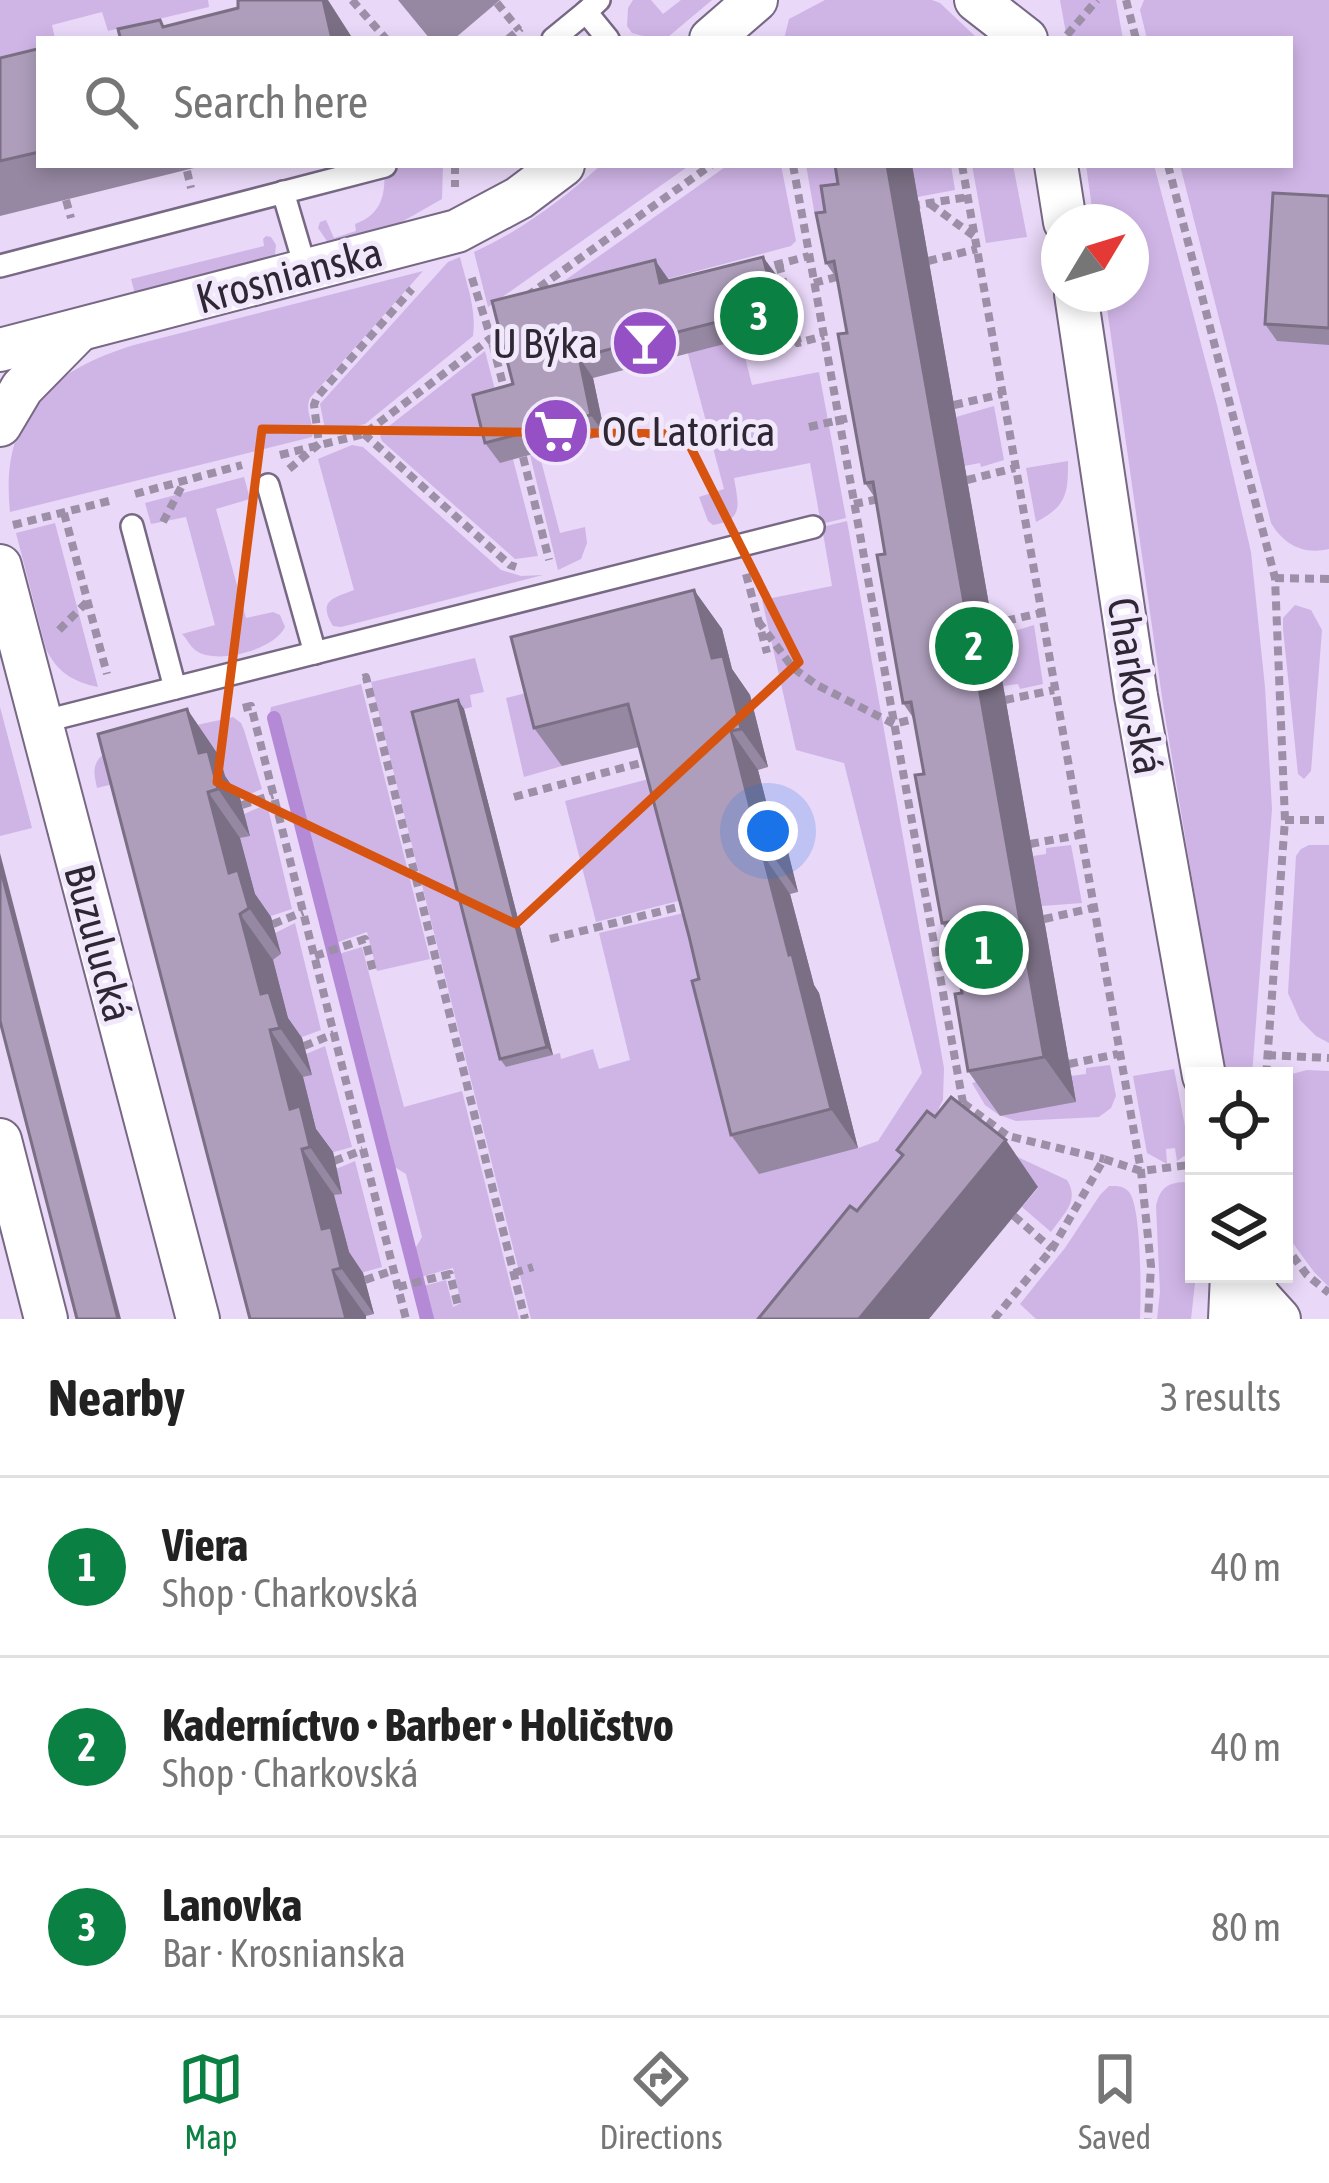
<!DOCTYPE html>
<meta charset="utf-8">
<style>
body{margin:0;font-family:"Asap Condensed",sans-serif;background:#f6f6f6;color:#222}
.controls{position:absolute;right:36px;bottom:36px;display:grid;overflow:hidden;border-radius:0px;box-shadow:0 6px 18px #0003}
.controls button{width:108px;height:108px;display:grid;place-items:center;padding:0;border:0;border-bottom:3px solid #e0e0e0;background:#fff;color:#222;font:60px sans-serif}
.compass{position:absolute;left:1041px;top:204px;width:108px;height:108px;border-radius:50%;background:#fff;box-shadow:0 6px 18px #0003;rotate:52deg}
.you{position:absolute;left:768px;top:831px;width:42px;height:42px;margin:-30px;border:9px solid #fff;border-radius:50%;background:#1a73e8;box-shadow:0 0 0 18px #1a73e833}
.badge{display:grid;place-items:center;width:78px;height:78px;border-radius:50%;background:#0b8043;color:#fff;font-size:39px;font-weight:700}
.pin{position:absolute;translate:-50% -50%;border:6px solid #fff;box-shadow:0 3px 12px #0006}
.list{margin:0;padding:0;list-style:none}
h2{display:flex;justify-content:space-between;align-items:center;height:156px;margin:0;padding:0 48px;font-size:51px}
h2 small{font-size:39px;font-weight:400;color:#767676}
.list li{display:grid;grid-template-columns:78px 1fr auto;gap:36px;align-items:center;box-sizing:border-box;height:180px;padding:0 48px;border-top:3px solid #e0e0e0}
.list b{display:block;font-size:45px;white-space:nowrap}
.list p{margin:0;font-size:39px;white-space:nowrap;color:#767676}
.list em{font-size:39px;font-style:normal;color:#767676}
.icon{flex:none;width:66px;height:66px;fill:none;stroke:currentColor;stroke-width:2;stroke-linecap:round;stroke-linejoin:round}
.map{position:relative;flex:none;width:1329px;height:1319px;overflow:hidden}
.search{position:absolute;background:#fff;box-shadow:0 6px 18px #0003;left:36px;right:36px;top:36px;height:132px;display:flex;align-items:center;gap:30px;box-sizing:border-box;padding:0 42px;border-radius:0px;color:#767676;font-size:45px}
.sheet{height:696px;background:#fff}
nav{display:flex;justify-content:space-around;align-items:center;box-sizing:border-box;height:168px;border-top:3px solid #e0e0e0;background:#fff;font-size:33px;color:#767676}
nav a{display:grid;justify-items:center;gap:6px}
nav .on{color:#0b8043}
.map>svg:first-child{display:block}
.green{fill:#cfb5e6}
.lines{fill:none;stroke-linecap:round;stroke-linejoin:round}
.stream{stroke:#b48ad7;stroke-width:14}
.service-casing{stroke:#776884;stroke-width:26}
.minor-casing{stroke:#776884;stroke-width:46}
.path{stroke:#9c8fa7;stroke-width:8;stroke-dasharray:9 6;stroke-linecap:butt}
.service{stroke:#fff;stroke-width:21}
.minor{stroke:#fff;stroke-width:42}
.wall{fill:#9688a2}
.shaded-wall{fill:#7a6f84}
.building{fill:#ae9ebc;stroke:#7a6f84;stroke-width:3}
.marked{fill:none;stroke:#d65410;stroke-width:9;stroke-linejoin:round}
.labels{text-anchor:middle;stroke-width:10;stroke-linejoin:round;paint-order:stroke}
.street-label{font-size:42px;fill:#2f2834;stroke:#f2e8fc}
.poi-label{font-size:42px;fill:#2f2834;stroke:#f2e8fc;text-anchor:end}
</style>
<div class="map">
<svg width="1329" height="1319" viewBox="0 0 1329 1319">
<rect width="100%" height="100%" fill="#e9d8f8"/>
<g class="green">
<path d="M0,0H208L209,7L108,31L102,12L52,25L55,39H39V48L0,58Z"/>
<path d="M633,0H651L663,14L681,0H712L668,37L654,39L632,33L627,26L628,8Z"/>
<path d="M825,0H932L940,3L978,39H784L789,19Z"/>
<path d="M1060,0H1116L1123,39H1067Z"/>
<path d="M1144,0H1329V549C1304,555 1284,545 1271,523L1180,165H1290V39H1147L1140,10Z"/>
<path d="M384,165H443L442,199L398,224L339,243L329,244L318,228L320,222L326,220L334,238L356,231L355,224C383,214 386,193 384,165Z"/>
<path d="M601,165H690L488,307L474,252C522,230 562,200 601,165Z"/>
<path d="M728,165H781L796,241L791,246L506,322Z"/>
<path d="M806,165H861L913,173L912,165H951L955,190L815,216Z"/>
<path d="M972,165H1013L1027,237L986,243Z"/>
<path d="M1086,165H1154L1217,405L1251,552L1265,687L1272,809L1252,1076H1225L1163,704L1105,294H1131V222H1094Z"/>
<path d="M266,236L271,237L276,245L275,255L265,261L135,294L131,279L264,246L263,239Z"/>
<path d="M460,257C466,282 477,310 473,336L365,424L328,433L325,429L320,404L448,262Z"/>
<path d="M423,271L310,398C304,411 315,424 312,437L10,512C0,417 48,371 134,345Z"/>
<path d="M728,289L752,385L819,372L846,518L821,524L810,463L734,478C738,503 745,520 713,525L708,521L699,497L724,489L675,305Z"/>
<path d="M485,351L538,556L515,559L382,441L380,436L384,430Z"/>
<path d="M994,406L1004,460L981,467L980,463L964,466L956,417Z"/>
<path d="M352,445L363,447L501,570L521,576L543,575L341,627L333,626C317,600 334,598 354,590L318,459Z"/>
<path d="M539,453L560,533L585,527L587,543L581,559L558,570L530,455Z"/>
<path d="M1068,461C1068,493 1067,506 1036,522L1026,468Z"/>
<path d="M244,477L250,499L216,509L246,618L273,612L280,615L285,627C274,650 216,666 195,650C190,646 187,639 182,634L215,625L186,517L151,524L145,503Z"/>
<path d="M847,521L944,1068L943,1100L931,1124L770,1319H531L371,682L475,658L484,692L470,695L472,707L419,720L506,1067L560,1053L561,1059L593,1049L599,1069L630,1060L599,933L688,912L858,1148L878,1141L922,1073L844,763L796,750L762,600L832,586L822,527Z"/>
<path d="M55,523L98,687C73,682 57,672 46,649L16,533Z"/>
<path d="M1295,605L1311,610L1322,630L1311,771L1304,779L1298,774L1283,629V618Z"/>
<path d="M1034,625L1043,684L1020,689L1018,684L1003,686L994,637Z"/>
<path d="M361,684L430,959L377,971L367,932L330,945L269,717L271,707Z"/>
<path d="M542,689L562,766L524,777L506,698Z"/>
<path d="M0,707L32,828L0,836Z"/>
<path d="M233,717L241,723L244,730L262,789L240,798L130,780L97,788C95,778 92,769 98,760C111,740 206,724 233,717Z"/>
<path d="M664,775L686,899L596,922L565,801Z"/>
<path d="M267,804L292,909L262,919L240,838L250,835L244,814Z"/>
<path d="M1071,845L1082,903L1042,906L1033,856L1046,854V848Z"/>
<path d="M1309,845H1329V1043L1316,1036L1300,1020L1288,993L1296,856L1301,849Z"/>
<path d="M295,923L321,1030L294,1040L273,960L281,954L275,933Z"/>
<path d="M362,947L404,1107L462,1091L519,1319H424L416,1288L446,1280L453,1307L461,1303L453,1268L413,1279L407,1253L413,1252L422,1237L406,1174L391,1165L385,1167L332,956Z"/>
<path d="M325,1046L352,1147L323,1155L303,1077L312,1074L306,1054Z"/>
<path d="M1110,1065L1116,1096L1111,1108L1099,1117L1016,1121L999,1115L985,1105L972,1083L993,1077L1075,1102L1071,1076L1086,1074V1068Z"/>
<path d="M1174,1069L1190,1152L1177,1161L1175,1148L1166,1149L1167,1164L1147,1153L1133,1076Z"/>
<path d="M1307,1070L1329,1071V1287L1314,1272L1284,1231V1083L1292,1074Z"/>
<path d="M973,1136L1067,1180C1080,1201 1064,1213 1051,1232L1022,1207L1038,1188Z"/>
<path d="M355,1161L382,1267L354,1275L334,1195L342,1193L336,1169Z"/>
<path d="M1184,1182L1194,1191V1274H1196L1191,1319H1157L1160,1292L1156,1206C1160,1189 1166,1183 1184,1182Z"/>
<path d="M1109,1186C1116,1186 1122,1185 1128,1191C1142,1203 1141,1298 1140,1319H1036L1020,1304L1065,1248L1100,1195Z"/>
</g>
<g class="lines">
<path class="stream" d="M274,718L427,1319"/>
<defs>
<g id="service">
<path d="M599,0L586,12L608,39"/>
<path d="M553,39L586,12"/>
<path d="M283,192L306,270"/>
<path d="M0,266L385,166"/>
<path d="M268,485L315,653"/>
<path d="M132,526L175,688"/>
<path d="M41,722L813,527"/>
</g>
<g id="minor">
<path d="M976,0L1026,39"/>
<path d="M711,39L756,0"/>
<path d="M1056,165L1065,222"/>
<path d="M1076,294L1136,696L1204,1076"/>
<path d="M0,350L457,231L519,198L563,165"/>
<path d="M0,425L22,388L79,330"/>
<path d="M0,566L198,1319"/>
<path d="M0,1140L46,1319"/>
<path d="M1246,1274L1260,1298L1279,1319"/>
<path d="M1230,1319L1232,1274"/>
</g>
</defs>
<use href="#service" class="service-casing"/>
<use href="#minor" class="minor-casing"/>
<g class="path">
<path d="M352,0L386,39"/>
<path d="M1126,0L1136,39"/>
<path d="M497,3L519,30"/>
<path d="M1067,35L1097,0"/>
<path d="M508,39L521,28"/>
<path d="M455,165V187"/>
<path d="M793,165L963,1103L956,1112"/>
<path d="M962,165L1141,1171L1151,1266L1148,1319"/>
<path d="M1168,165L1275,578L1285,820L1266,1076"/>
<path d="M187,171L191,188"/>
<path d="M66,200L71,218"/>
<path d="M930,204L974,236"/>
<path d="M911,206L968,197"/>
<path d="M928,261L977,249"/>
<path d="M779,264L798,343L824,336"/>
<path d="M760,269L809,256"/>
<path d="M814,283L844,275"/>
<path d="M527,296L711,165"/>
<path d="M506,396L491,338L509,333"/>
<path d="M954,405L1002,394"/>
<path d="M809,427L862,415"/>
<path d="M364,434L510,565L516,567"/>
<path d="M280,455L364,434L491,338L470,272"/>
<path d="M523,457L549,560"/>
<path d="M289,469L319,444L314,405L317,397L412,289"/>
<path d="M967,480L1015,468"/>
<path d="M135,494L242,465"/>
<path d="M854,504L884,498"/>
<path d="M64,513L107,674"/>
<path d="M163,522L184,482"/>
<path d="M13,525L109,501"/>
<path d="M746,574L767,653"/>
<path d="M1275,578L1329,579"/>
<path d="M758,621L793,668L817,685L894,724L922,717"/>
<path d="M992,624L1041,613"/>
<path d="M59,630L87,602"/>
<path d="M363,678L366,677L525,1319"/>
<path d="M1005,700L1054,690"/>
<path d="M243,708L251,706L406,1319"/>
<path d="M514,797L648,761"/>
<path d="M242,805L273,795"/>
<path d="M1285,820H1329"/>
<path d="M1030,844L1079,835"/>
<path d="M1044,919L1093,908"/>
<path d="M273,924L303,912"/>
<path d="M550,939L690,904"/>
<path d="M315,956L365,939L373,971"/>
<path d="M304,1046L334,1034"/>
<path d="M1267,1055L1329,1058"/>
<path d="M1069,1064L1118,1054"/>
<path d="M963,1103L1008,1136L1104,1159"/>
<path d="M334,1161L363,1150"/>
<path d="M1014,1216L1052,1249"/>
<path d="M1284,1244L1307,1275L1329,1293"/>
<path d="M514,1273L533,1267"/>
<path d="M365,1280L394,1270"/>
<path d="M398,1287L450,1274L458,1306"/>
<path d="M994,1319L1052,1249L1104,1159L1141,1171L1189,1165"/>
</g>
<use href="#service" class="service"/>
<use href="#minor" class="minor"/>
</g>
<g class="wall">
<path d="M398,0H500L454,39H430Z"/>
<path d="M37,49L39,52V165H206L0,216V58Z"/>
<path d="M835,165H912L1076,1102L1000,1116L968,1071L962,993L952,939L942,923L924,774L914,719L903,703L885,554L875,498L865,483L847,333L837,279L826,263L825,212L838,184Z"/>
<path d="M1329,196V345L1277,341L1265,324Z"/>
<path d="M778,277L790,327L593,378L605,435L500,463L485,443L513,384L669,280Z"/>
<path d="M694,590L722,629L732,669L750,695L768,767L758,770L774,832L788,852L798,892L790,894L814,985L819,993L858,1148L759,1174L731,1135L689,936L639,747L562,766L534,728Z"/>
<path d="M458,700L464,709L553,1055L506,1067L500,1059Z"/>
<path d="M187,709L219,756L225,776L240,798L250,836L240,838L255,894L271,917L281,954L273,960L288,1018L302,1038L312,1075L303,1077L316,1129L333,1152L342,1194L334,1195L349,1252L363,1273L374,1314L366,1316L250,1319Z"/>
</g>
<g class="shaded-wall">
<path d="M323,0H328L353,39H332Z"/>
<path d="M887,165H912L1076,1102L1044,1057Z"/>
<path d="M763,257L778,277L790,327L776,307Z"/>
<path d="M655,260L669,280L660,283Z"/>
<path d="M579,357L593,378L605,435L591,415Z"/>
<path d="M694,590L722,629L732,669L750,695L768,767L741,729L712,658Z"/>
<path d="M458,700L464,709L553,1055L547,1047Z"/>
<path d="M187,709L219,756L225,776L240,798L250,836L218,789L199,753Z"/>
<path d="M731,731L758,770L774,832L788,852L798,892L771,853L752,815Z"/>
<path d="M208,792L240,838L255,894L271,917L281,954L249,908L229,873Z"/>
<path d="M0,853L121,1319H118L0,867Z"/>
<path d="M763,855L790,894L814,985L819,993L858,1148L831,1109Z"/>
<path d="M240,914L273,960L288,1018L302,1038L312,1075L280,1028L261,994Z"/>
<path d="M270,1030L303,1077L316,1129L333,1152L342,1194L310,1147L290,1109Z"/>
<path d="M1006,1140L1038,1187L929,1319H859Z"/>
<path d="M302,1149L334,1195L349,1252L363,1273L374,1314L341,1268L322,1229Z"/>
<path d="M333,1270L366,1316V1319H346Z"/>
</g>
<g class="building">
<path d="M238,0H323L332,39H112L120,37L118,29L160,20L163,27L238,8Z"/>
<path d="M37,49L39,57V152L0,161V58Z"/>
<path d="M835,165H887L1044,1057L968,1071L955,994L962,993L949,922L942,923L915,775L924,774L911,702L903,703L877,555L885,554L873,482L865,483L838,334L847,333L834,261L826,263L816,213L825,212L821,186L838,184Z"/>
<path d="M1273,193L1329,196V328L1265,324Z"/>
<path d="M763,257L776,307L579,357L591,415L485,443L473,395L513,384L492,301L655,260L660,283Z"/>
<path d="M694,590L712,658L723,656L741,729L731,731L752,815L761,813L771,853L763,855L789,955L792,954L831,1109L731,1135L692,981L699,979L689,936L628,704L534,728L511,637Z"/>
<path d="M458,700L547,1047L500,1059L412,712Z"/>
<path d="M187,709L199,753L208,751L218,789L208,792L229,873L238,870L249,908L240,914L261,994L269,992L280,1028L270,1030L290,1109L300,1106L310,1147L302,1149L322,1229L331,1227L341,1268L333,1270L346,1319H250L98,734Z"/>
<path d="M0,867L118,1319H77L0,1021Z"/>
<path d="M951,1097L1006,1140L859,1319H758L850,1206L857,1211L903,1155L897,1150L927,1111L935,1117Z"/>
</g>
<path class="marked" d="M262,429L684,434L799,662L516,924L217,782Z"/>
<defs>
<symbol id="bar-disc" viewBox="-11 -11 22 22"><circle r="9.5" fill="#9450c4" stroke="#f2e8fc"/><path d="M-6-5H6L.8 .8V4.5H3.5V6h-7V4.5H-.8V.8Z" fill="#fff"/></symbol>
<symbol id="supermarket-disc" viewBox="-11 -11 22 22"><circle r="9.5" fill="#9450c4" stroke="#f2e8fc"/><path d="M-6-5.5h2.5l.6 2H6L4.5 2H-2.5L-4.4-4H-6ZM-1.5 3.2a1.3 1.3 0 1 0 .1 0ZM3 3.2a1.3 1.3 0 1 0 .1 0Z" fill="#fff"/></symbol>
</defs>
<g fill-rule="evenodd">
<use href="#bar-disc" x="607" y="305" width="76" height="76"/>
<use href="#supermarket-disc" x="518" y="393" width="76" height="76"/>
</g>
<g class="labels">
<g class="street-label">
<text transform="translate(289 275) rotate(-15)" y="15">Krosnianska</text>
<text transform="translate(1136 686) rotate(81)" y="15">Charkovská</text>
<text transform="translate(99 943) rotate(75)" y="15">Buzulucká</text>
</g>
<g class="poi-label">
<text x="598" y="358">U Býka</text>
<text x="602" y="446" text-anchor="start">OC Latorica</text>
</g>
</g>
</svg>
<div class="controls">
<button><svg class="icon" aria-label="locate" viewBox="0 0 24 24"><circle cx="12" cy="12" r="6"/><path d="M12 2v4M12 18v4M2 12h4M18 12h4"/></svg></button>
<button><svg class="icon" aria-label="layers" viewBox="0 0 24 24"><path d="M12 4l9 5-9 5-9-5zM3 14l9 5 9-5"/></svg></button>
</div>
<svg class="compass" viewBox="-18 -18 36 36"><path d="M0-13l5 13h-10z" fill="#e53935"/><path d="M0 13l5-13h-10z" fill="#767676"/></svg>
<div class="you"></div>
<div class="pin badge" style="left:984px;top:950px">1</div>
<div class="pin badge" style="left:974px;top:646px">2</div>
<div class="pin badge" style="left:759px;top:316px">3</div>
<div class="search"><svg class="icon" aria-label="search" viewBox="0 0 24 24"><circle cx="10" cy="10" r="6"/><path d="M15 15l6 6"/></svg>Search here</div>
</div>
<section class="sheet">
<h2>Nearby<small>3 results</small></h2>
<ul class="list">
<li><span class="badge">1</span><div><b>Viera</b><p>Shop · Charkovská</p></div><em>40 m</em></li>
<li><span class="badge">2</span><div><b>Kaderníctvo • Barber • Holičstvo</b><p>Shop · Charkovská</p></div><em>40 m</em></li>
<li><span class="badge">3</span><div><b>Lanovka</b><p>Bar · Krosnianska</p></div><em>80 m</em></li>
</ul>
</section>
<nav>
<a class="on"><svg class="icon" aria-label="map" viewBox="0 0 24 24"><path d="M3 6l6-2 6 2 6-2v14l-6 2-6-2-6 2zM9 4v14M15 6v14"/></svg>Map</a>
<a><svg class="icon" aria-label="directions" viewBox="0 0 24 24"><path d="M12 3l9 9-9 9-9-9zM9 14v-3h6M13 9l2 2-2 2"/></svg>Directions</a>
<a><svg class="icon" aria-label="saved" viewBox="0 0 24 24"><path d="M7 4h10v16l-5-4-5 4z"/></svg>Saved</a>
</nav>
